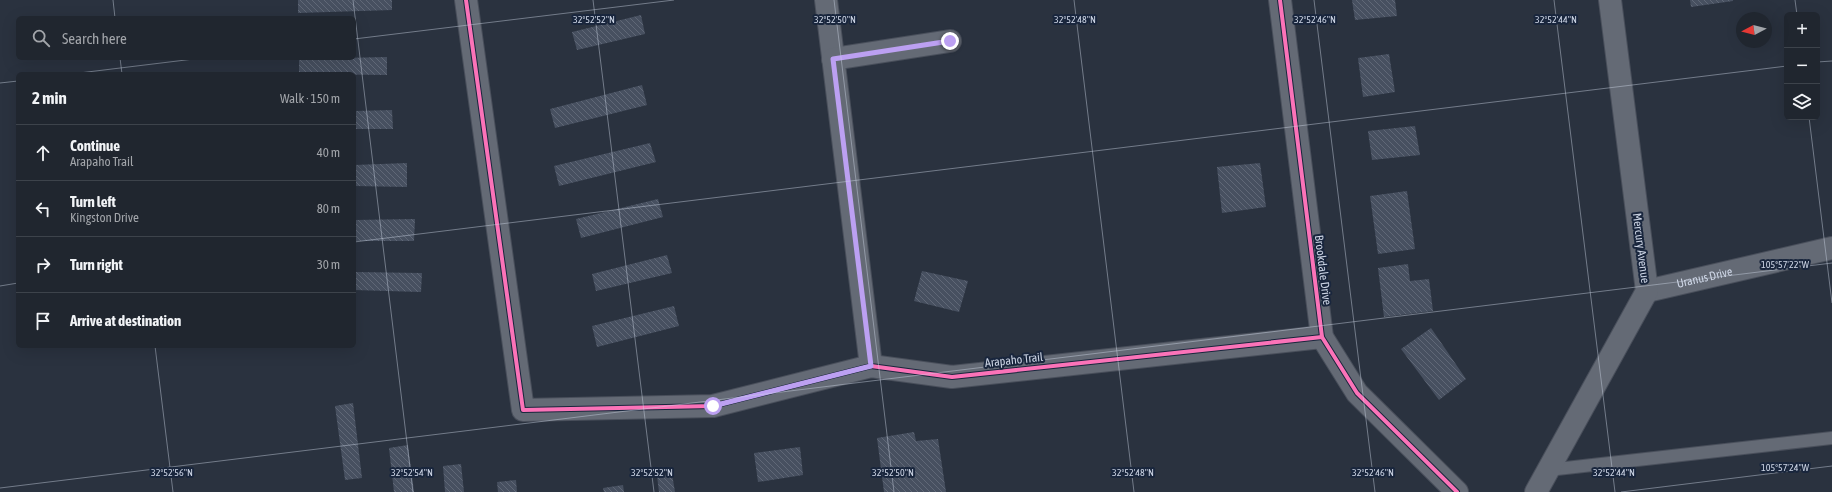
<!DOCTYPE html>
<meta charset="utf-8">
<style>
body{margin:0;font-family:"Asap Condensed",sans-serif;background:#2d323b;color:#f1f3f6}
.controls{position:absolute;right:12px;top:12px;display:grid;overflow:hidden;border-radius:6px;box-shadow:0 4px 16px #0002}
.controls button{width:36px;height:36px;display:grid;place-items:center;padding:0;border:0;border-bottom:1px solid #3d434b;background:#20262f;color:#f1f3f6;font:20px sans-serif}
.compass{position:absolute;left:1736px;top:12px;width:36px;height:36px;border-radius:50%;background:#20262f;box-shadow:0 4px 16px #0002;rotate:263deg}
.stop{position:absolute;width:12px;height:12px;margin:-9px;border:3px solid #bca0f2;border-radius:50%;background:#fff}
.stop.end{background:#bca0f2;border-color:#fff;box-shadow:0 1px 4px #0008}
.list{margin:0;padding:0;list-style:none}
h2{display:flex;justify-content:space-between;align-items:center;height:52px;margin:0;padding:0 16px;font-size:17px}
h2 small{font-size:13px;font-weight:400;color:#a2a5aa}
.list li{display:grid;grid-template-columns:26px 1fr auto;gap:12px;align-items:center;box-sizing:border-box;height:56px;padding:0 16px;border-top:1px solid #3d434b}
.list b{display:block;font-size:15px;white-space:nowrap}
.list p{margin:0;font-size:13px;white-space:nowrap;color:#a2a5aa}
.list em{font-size:13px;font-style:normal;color:#a2a5aa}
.icon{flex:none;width:22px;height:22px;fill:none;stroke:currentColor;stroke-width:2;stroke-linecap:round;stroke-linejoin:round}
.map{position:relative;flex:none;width:1832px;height:492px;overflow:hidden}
.search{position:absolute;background:#20262f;box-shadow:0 4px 16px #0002;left:16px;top:16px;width:340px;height:44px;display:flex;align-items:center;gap:10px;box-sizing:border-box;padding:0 14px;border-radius:6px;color:#a2a5aa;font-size:15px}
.panel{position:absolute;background:#20262f;box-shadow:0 4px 16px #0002;left:16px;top:72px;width:340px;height:276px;border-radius:6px}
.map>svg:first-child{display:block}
.building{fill:url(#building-back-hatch)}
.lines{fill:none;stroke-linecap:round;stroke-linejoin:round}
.service-casing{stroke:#494f5b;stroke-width:14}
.minor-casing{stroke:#494f5b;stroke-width:24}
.service{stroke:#646a75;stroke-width:12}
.minor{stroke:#646a75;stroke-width:22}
.cycleway-casing{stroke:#19263d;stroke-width:6}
.cycleway{stroke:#fb73b8;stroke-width:4}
.route{stroke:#bca0f2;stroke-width:5}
.ticks{fill:none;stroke:#cdd5e5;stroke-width:1;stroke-opacity:0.45}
.labels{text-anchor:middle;stroke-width:4;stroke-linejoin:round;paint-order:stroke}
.street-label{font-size:12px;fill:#cdd5e5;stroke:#19263d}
.ticks-label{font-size:10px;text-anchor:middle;fill:#cdd5e5;stroke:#19263d;stroke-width:4;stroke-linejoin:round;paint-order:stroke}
</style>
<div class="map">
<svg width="1832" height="492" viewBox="0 0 1832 492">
<defs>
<pattern id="building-back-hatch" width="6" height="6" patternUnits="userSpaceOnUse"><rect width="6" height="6" fill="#475060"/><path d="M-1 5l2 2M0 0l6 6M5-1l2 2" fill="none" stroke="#606877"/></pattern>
</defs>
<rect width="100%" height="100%" fill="#2a323f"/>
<g class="building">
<path d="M298,0H392V10L298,13Z"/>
<path d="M1352,0H1395L1397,16L1355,20Z"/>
<path d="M1690,0H1733V1L1691,7Z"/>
<path d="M641,15L645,34L577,50L572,32Z"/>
<path d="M1389,54L1395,92L1363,97L1358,58Z"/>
<path d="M387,57V75L299,74V59Z"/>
<path d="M642,85L647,105L555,128L550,109Z"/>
<path d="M392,110L393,129H354V111Z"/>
<path d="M1415,126L1420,155L1372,160L1368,131Z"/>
<path d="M650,143L656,162L559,186L554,166Z"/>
<path d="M407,163V187L354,186V165Z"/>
<path d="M1260,163L1266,207L1222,213L1217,167Z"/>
<path d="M1407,191L1415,249L1378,254L1370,196Z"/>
<path d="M658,199L663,217L581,238L576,219Z"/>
<path d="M415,219L414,241H354V220Z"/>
<path d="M667,255L672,273L596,291L592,274Z"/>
<path d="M1408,264L1410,281L1429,279L1433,311L1384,317L1378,268Z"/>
<path d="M922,271L968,281L959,312L914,301Z"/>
<path d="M354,272L422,273L421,292L354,290Z"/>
<path d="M674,306L679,326L597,347L592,326Z"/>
<path d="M1431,328L1466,379L1439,400L1401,349Z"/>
<path d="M353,403L362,478L345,480L335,406Z"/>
<path d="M914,432L916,441L938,439L946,492H884L877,438Z"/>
<path d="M408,445L414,492H394L389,448Z"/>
<path d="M800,447L803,475L758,482L754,453Z"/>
<path d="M461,464L464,492H445L443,466Z"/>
<path d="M672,474L675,492H659L657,476Z"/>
<path d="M516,480L517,492H498L497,482Z"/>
<path d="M623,485L624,492H604L603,488Z"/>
</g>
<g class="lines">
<defs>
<path id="service" d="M1548,470L1832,438"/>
<g id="minor">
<path d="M466,0L523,410L713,406L871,366L952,377L1322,337"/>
<path d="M826,0L871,366"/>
<path d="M1280,0L1322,337L1357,393L1457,492"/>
<path d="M833,59L950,41"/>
<path id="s1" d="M1647,291L1832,248"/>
<path d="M1536,492L1647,291L1610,0"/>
</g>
</defs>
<use href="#service" class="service-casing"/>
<use href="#minor" class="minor-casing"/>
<use href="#service" class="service"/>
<use href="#minor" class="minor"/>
<defs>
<g id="cycleway">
<path d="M466,0L523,410L713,406L871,366L952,377L1322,337"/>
<path d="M1280,0L1322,337L1357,393L1457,492"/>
</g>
</defs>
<use href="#cycleway" class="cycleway-casing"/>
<use href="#cycleway" class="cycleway"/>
</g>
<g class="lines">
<path class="route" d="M713,406L871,366L833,59L950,41"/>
</g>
<path class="ticks" d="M113,0L115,18M353,0L413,492M593,0L654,492M834,0L894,492M1074,0L1134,492M1314,0L1375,492M1554,0L1615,492M1795,0L1797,15M354,39L674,0M120,58L122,74M1817,62L1832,61M71,74L202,58M0,83L18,81M1809,117L1832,303M354,242L1787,66M0,286L18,283M155,346L173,492M0,488L1832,263M1621,492L1832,466"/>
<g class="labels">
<g class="street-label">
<text transform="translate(1641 248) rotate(83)" y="4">Mercury Avenue</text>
<text transform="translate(1323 270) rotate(83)" y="4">Brookdale Drive</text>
<text dy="4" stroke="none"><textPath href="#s1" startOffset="59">Uranus Drive</textPath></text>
<text transform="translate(1014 360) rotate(-6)" y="4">Arapaho Trail</text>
</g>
</g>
<g class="ticks-label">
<text x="594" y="23">32°52'52"N</text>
<text x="835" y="23">32°52'50"N</text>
<text x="1075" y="23">32°52'48"N</text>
<text x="1315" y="23">32°52'46"N</text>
<text x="1556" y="23">32°52'44"N</text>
<text x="1785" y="268">105°57'22"W</text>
<text x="1785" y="471">105°57'24"W</text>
<text x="172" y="476">32°52'56"N</text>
<text x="412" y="476">32°52'54"N</text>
<text x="652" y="476">32°52'52"N</text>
<text x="893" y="476">32°52'50"N</text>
<text x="1133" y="476">32°52'48"N</text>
<text x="1373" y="476">32°52'46"N</text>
<text x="1614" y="476">32°52'44"N</text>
</g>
</svg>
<div class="controls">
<button>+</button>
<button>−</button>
<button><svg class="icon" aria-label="layers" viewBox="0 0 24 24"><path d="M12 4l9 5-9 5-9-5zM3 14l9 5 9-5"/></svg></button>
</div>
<svg class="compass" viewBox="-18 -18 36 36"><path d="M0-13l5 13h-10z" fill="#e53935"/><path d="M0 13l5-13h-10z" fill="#a2a5aa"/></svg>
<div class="stop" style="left:713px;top:406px"></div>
<div class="stop end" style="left:950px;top:41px"></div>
<div class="search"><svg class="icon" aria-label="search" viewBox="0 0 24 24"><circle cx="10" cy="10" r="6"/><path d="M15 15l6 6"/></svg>Search here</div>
<section class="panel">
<h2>2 min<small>Walk · 150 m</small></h2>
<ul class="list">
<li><svg class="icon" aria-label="ahead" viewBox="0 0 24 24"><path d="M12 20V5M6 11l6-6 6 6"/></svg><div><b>Continue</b><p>Arapaho Trail</p></div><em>40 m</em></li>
<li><svg class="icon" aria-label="left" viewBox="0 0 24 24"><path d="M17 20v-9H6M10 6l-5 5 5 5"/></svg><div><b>Turn left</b><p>Kingston Drive</p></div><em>80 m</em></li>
<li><svg class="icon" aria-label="right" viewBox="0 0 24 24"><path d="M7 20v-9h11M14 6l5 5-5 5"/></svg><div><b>Turn right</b></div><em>30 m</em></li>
<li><svg class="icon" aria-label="arrive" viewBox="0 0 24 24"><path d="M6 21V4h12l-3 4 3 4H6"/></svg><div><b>Arrive at destination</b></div></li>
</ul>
</section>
</div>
